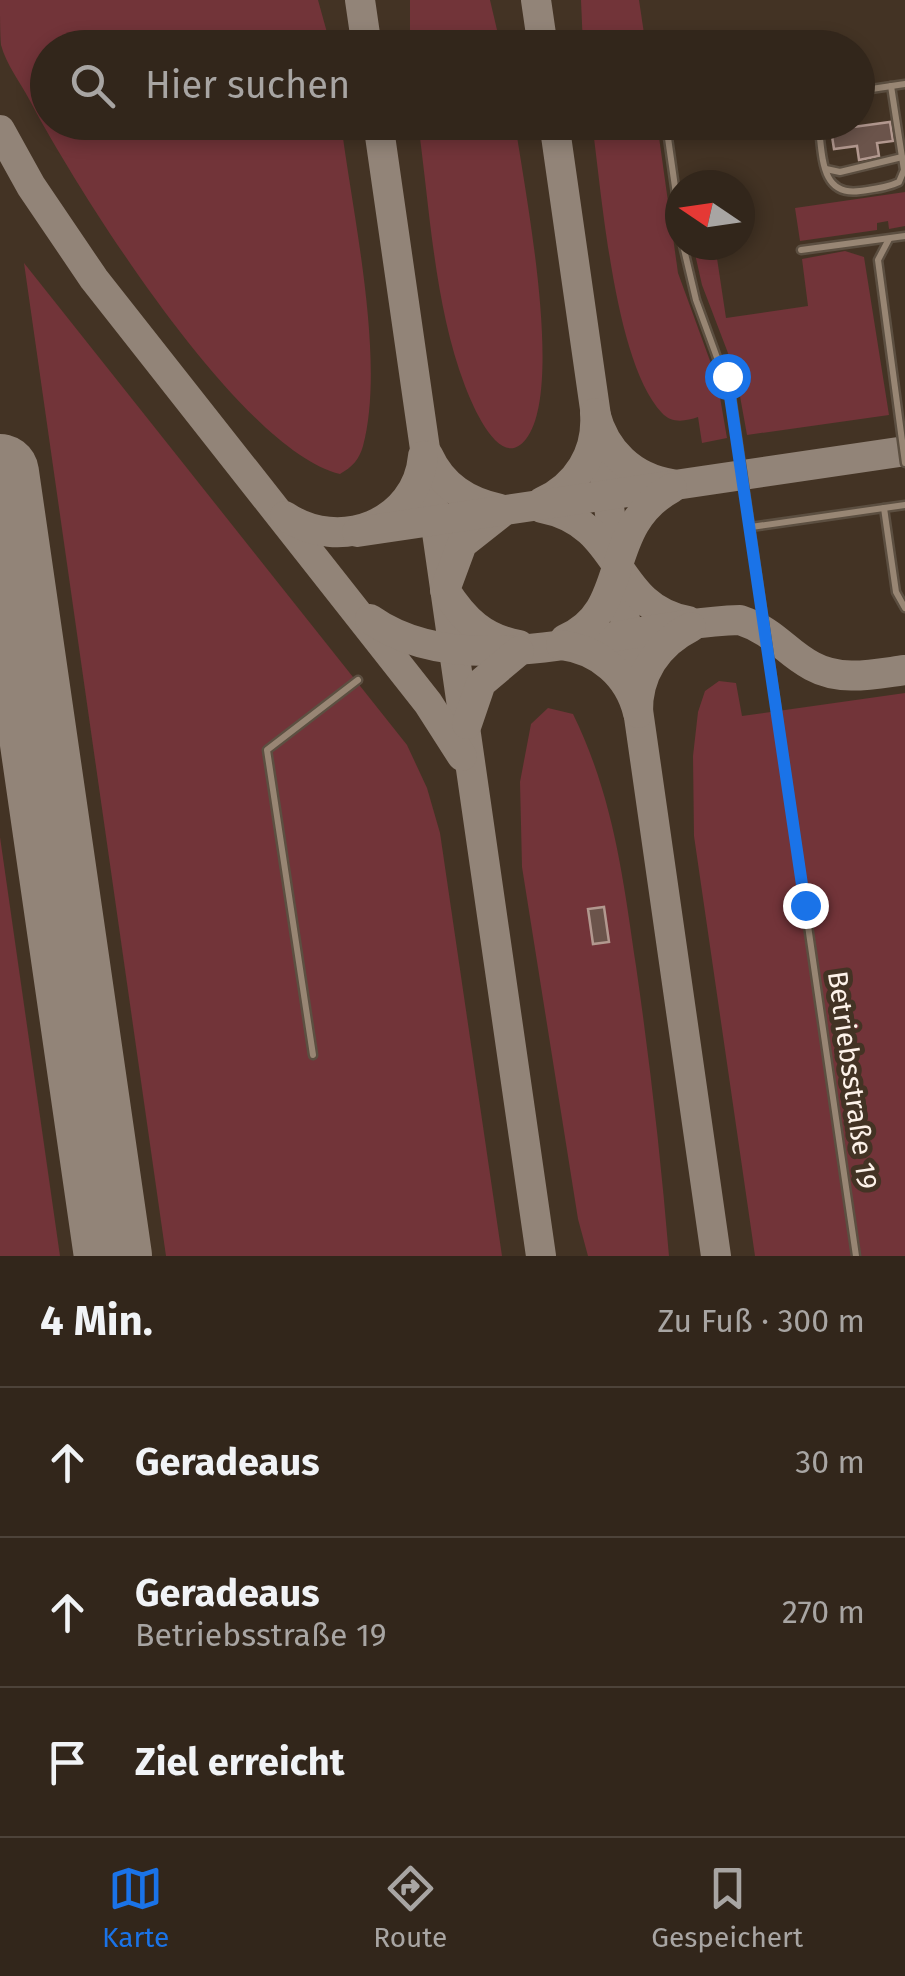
<!DOCTYPE html>
<html lang="de">
<meta charset="utf-8">
<style>
body{margin:0;font-family:"Fira Sans",sans-serif;background:#3a2e24;color:#f1f3f6}
.compass{position:absolute;left:665px;top:170px;width:90px;height:90px;border-radius:50%;background:#32261b;box-shadow:0 5px 15px #0003;rotate:283deg}
.stop{position:absolute;width:30px;height:30px;margin:-22px;border:8px solid #1a73e8;border-radius:50%;background:#fff}
.stop.end{background:#1a73e8;border-color:#fff;box-shadow:0 2px 10px #0008}
.list{margin:0;padding:0;list-style:none}
h2{display:flex;justify-content:space-between;align-items:center;height:130px;margin:0;padding:0 40px;font-size:42px}
h2 small{font-size:32px;font-weight:400;color:#a8a5a3}
.list li{display:grid;grid-template-columns:65px 1fr auto;gap:30px;align-items:center;box-sizing:border-box;height:150px;padding:0 40px;border-top:2px solid #4d433a}
.list b{display:block;font-size:38px;white-space:nowrap}
.list p{margin:0;font-size:32px;white-space:nowrap;color:#a8a5a3}
.list em{font-size:32px;font-style:normal;color:#a8a5a3}
.icon{flex:none;width:55px;height:55px;fill:none;stroke:currentColor;stroke-width:2;stroke-linecap:round;stroke-linejoin:round}
.map{position:relative;flex:none;width:905px;height:1256px;overflow:hidden}
.search{position:absolute;background:#32261b;box-shadow:0 5px 15px #0003;left:30px;right:30px;top:30px;height:110px;display:flex;align-items:center;gap:25px;box-sizing:border-box;padding:0 35px;border-radius:55px;color:#a8a5a3;font-size:38px}
.sheet{height:580px;background:#32261b}
nav{display:flex;justify-content:space-around;align-items:center;box-sizing:border-box;height:140px;border-top:2px solid #4d433a;background:#32261b;font-size:28px;color:#a8a5a3}
nav a{display:grid;justify-items:center;gap:5px}
nav .on{color:#1a73e8}
.map>svg:first-child{display:block}
.green{fill:#723439}
.lines{fill:none;stroke-linecap:round;stroke-linejoin:round}
.taxiway{stroke:#928478;stroke-width:30}
.runway{stroke:#928478;stroke-width:78}
.building{fill:#6b544b;stroke:#b2988f;stroke-width:2.5}
.lane-casing{stroke:#5c4f41;stroke-width:11}
.lane{stroke:#988674;stroke-width:6}
.route{stroke:#1a73e8;stroke-width:12}
.labels{text-anchor:middle;stroke-width:10;stroke-linejoin:round;paint-order:stroke}
.street-label{font-size:28px;fill:#fdf2e9;stroke:#433324}
</style>
<div class="map">
<svg width="905" height="1256" viewBox="0 0 905 1256">
<rect width="100%" height="100%" fill="#433324"/>
<g class="green">
<path d="M0,0H318L331,47L48,48V122L341,123C352,212 386,360 363,446C359,460 352,467 340,474C240,451 77,190 29,99C20,82 6,64 1,45C0,32 0,14 0,0Z"/>
<path d="M410,0H490L501,47H410Z"/>
<path d="M581,0H639L646,47H583Z"/>
<path d="M418,123H515C524,187 565,389 526,439C500,473 472,404 465,386C434,304 430,209 418,123Z"/>
<path d="M592,123H657L678,273L717,380L727,438L702,443L698,417C686,421 672,424 662,413C614,362 602,193 592,123Z"/>
<path d="M905,192V226L889,229L888,221L877,223V230L800,241L795,208Z"/>
<path d="M693,245H715L726,318L808,306L802,259L845,251L864,257L889,415L747,435L736,374L702,285Z"/>
<path d="M24,263L407,745L427,788L440,833L502,1256H166Z"/>
<path d="M719,681L736,683L742,716L905,693V1256H755L694,836L693,756L698,712L705,691Z"/>
<path d="M548,708L573,714C613,796 623,876 636,966C650,1063 661,1159 669,1256H588L578,1219L522,867L520,782L531,724Z"/>
<path d="M0,837L60,1256H0Z"/>
</g>
<g class="lines">
<g class="taxiway">
<path d="M360,0L367,48"/>
<path d="M536,0L543,48"/>
<path d="M378,122L541,1256"/>
<path d="M554,122L716,1256"/>
<path d="M0,130L31,186L94,279L428,703L462,756"/>
<path d="M428,455C442,486 467,502 500,509"/>
<path d="M542,502C577,486 598,453 595,413C605,451 632,478 672,484"/>
<path d="M542,508C625,524 610,606 688,621"/>
<path d="M500,514L462,544L445,590C464,620 484,639 519,645"/>
<path d="M285,516C339,553 417,524 423,456"/>
<path d="M357,532L905,451"/>
<path d="M370,619C469,689 625,623 740,620C776,632 784,651 812,666C841,682 874,674 905,670"/>
<path d="M565,639C633,611 600,527 672,488"/>
<path d="M561,645C599,650 629,675 638,713C637,675 657,644 691,627"/>
<path d="M467,724L481,683L519,651"/>
</g>
<path class="runway" d="M0,473L113,1256"/>
</g>
<g class="building">
<path d="M890,122L893,141L877,143L879,156L859,160L857,146L834,149L831,130Z"/>
<path d="M604,907L609,942L593,944L588,909Z"/>
</g>
<g class="lines">
<defs>
<g id="lane">
<path d="M858,91L905,84"/>
<path d="M673,122L668,138L680,222"/>
<path d="M818,122C823,153 819,197 860,191C874,189 887,188 899,182L904,170L891,86"/>
<path d="M826,169L840,172L902,157"/>
<path d="M889,239L878,260L905,463"/>
<path d="M683,245L696,300L731,396L856,1256"/>
<path d="M801,250L905,236"/>
<path d="M884,508L896,592L905,608"/>
<path d="M751,527L905,505"/>
<path d="M313,1055L267,750L358,680"/>
</g>
</defs>
<use href="#lane" class="lane-casing"/>
<use href="#lane" class="lane"/>
</g>
<g class="lines">
<path class="route" d="M727,376L805,905"/>
</g>
<g class="labels">
<g class="street-label">
<text transform="translate(853 1080) rotate(82)" y="10">Betriebsstraße 19</text>
</g>
</g>
</svg>
<svg class="compass" viewBox="-18 -18 36 36"><path d="M0-13l5 13h-10z" fill="#e53935"/><path d="M0 13l5-13h-10z" fill="#a8a5a3"/></svg>
<div class="stop" style="left:727px;top:376px"></div>
<div class="stop end" style="left:805px;top:905px"></div>
<div class="search"><svg class="icon" aria-label="search" viewBox="0 0 24 24"><circle cx="10" cy="10" r="6"/><path d="M15 15l6 6"/></svg>Hier suchen</div>
</div>
<section class="sheet">
<h2>4 Min.<small>Zu Fuß · 300 m</small></h2>
<ul class="list">
<li><svg class="icon" aria-label="ahead" viewBox="0 0 24 24"><path d="M12 20V5M6 11l6-6 6 6"/></svg><div><b>Geradeaus</b></div><em>30 m</em></li>
<li><svg class="icon" aria-label="ahead" viewBox="0 0 24 24"><path d="M12 20V5M6 11l6-6 6 6"/></svg><div><b>Geradeaus</b><p>Betriebsstraße 19</p></div><em>270 m</em></li>
<li><svg class="icon" aria-label="arrive" viewBox="0 0 24 24"><path d="M6 21V4h12l-3 4 3 4H6"/></svg><div><b>Ziel erreicht</b></div></li>
</ul>
</section>
<nav>
<a class="on"><svg class="icon" aria-label="map" viewBox="0 0 24 24"><path d="M3 6l6-2 6 2 6-2v14l-6 2-6-2-6 2zM9 4v14M15 6v14"/></svg>Karte</a>
<a><svg class="icon" aria-label="directions" viewBox="0 0 24 24"><path d="M12 3l9 9-9 9-9-9zM9 14v-3h6M13 9l2 2-2 2"/></svg>Route</a>
<a><svg class="icon" aria-label="saved" viewBox="0 0 24 24"><path d="M7 4h10v16l-5-4-5 4z"/></svg>Gespeichert</a>
</nav>
